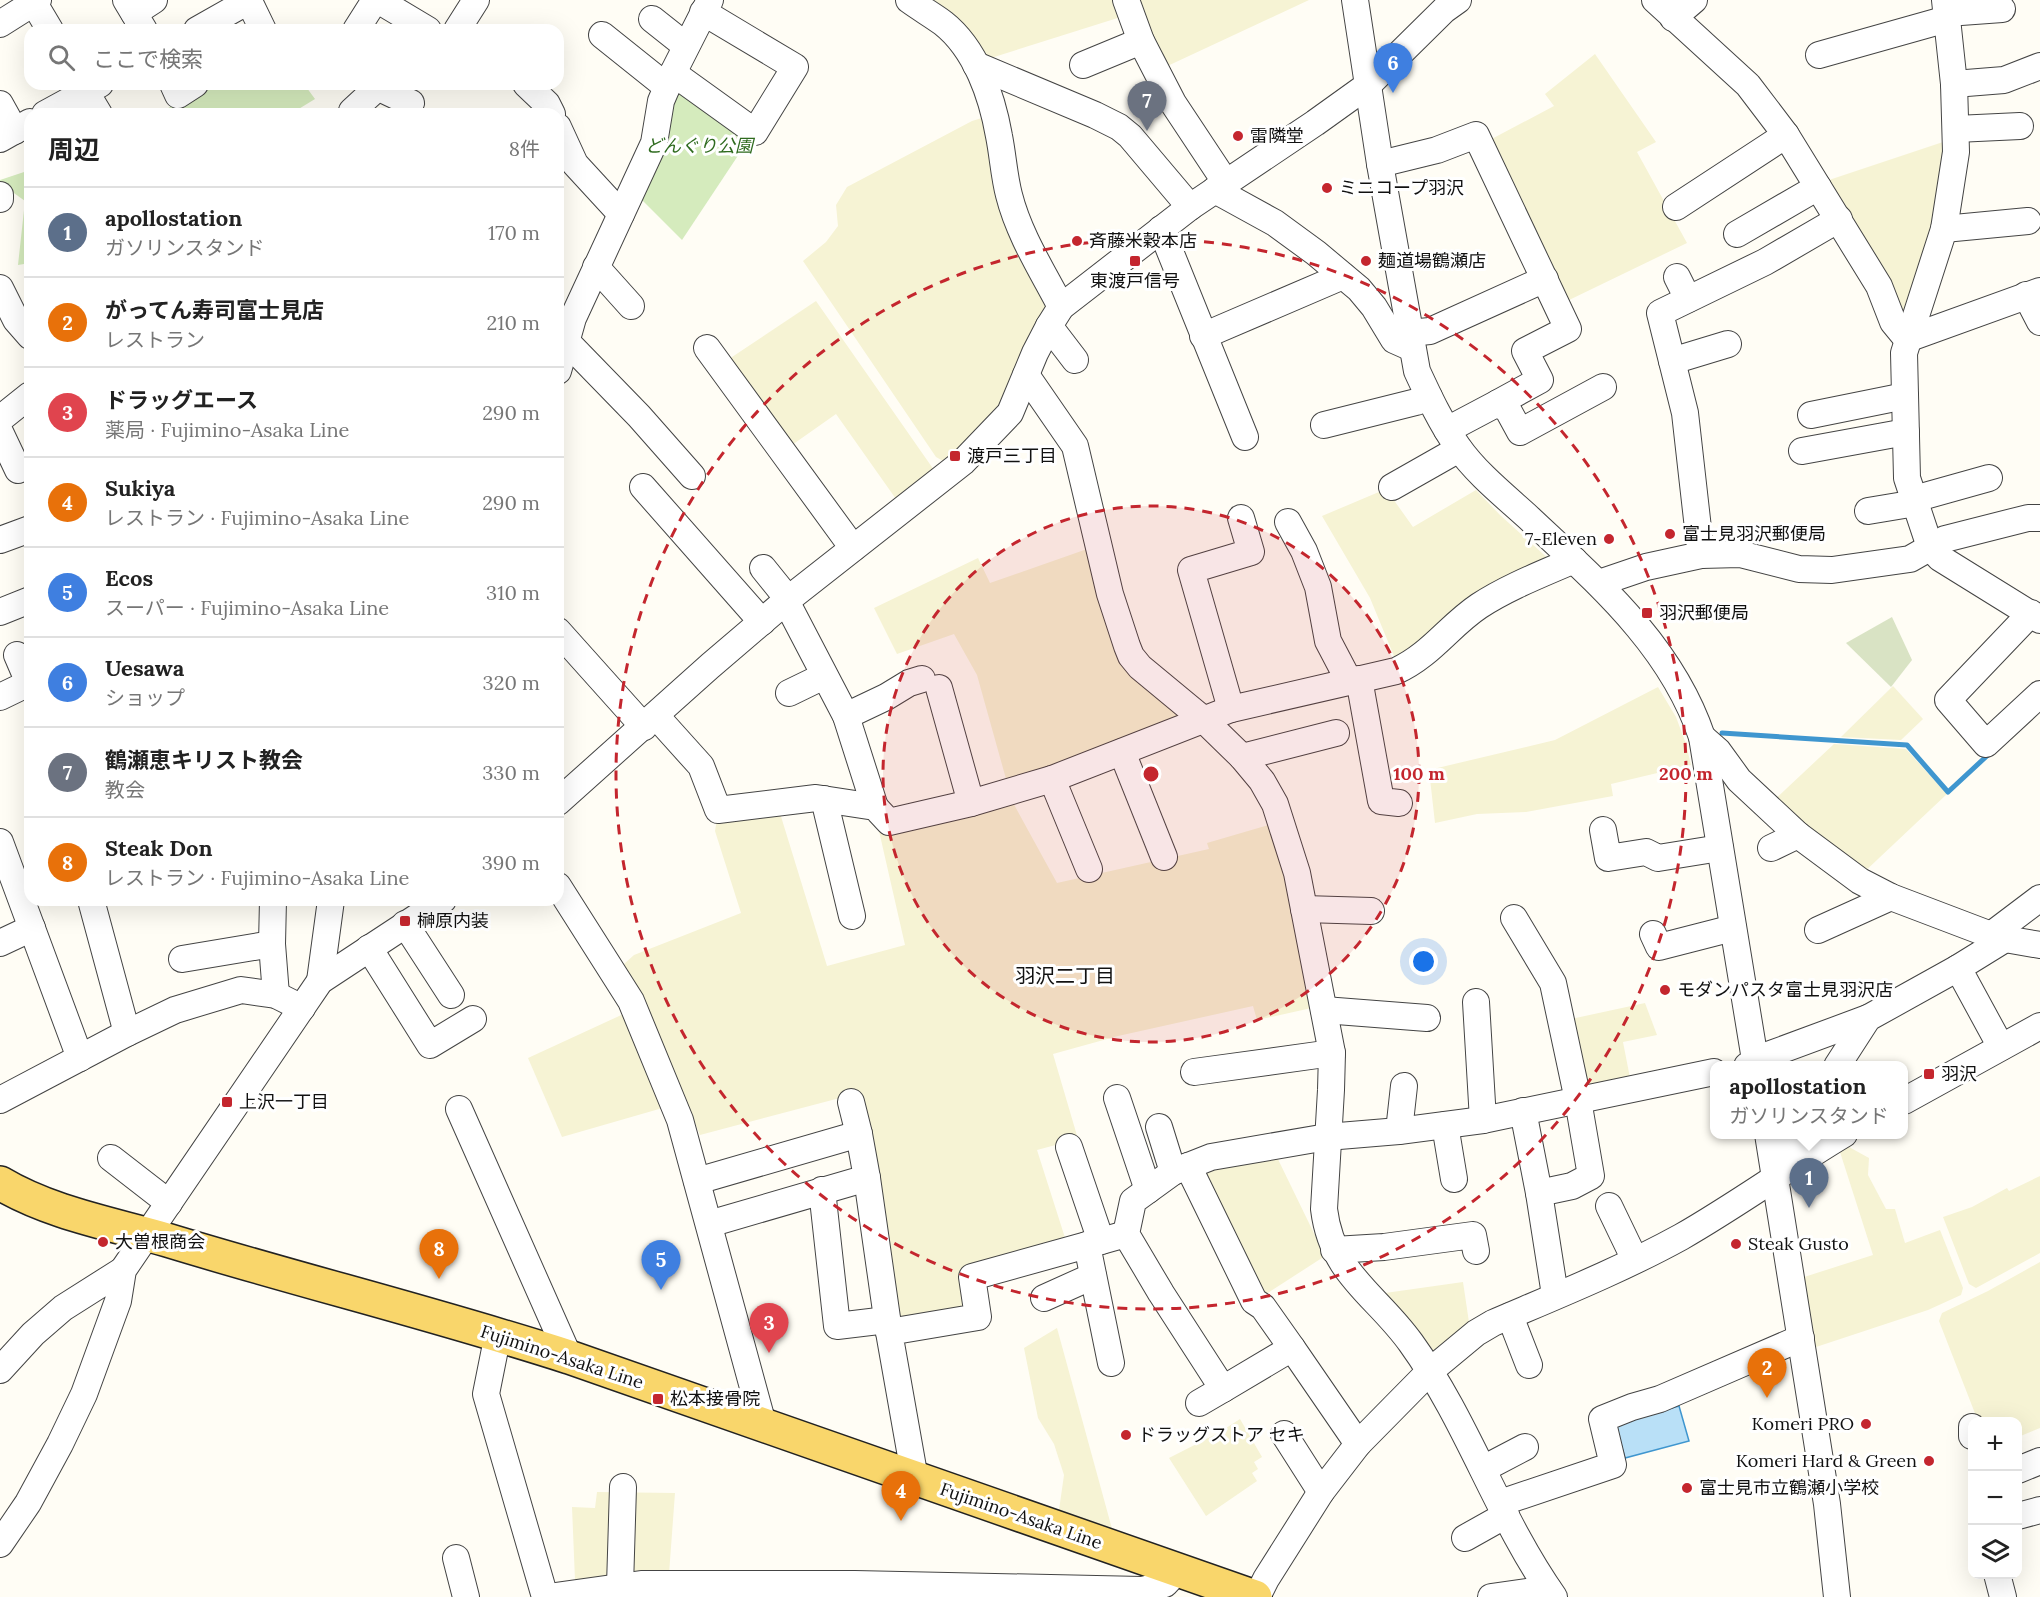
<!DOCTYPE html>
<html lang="ja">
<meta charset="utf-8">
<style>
body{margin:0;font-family:Lora,"Noto Sans JP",serif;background:#f2f2f2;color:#222}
.controls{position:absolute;right:18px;bottom:18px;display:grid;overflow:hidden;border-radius:12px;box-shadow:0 6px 24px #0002}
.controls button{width:54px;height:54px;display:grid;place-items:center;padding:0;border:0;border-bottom:2px solid #e0e0e0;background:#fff;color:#222;font:30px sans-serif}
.you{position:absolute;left:1424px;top:962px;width:21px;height:21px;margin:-15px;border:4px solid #fff;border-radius:50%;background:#1a73e8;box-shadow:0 0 0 9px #1a73e833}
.badge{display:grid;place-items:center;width:39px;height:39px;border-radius:50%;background:#c4262e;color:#fff;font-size:20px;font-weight:700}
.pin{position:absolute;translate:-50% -50px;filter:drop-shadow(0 2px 3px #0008)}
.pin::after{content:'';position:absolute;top:32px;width:21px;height:18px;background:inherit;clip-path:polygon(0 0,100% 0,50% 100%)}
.popup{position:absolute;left:1710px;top:1061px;width:198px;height:78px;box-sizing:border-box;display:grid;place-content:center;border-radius:12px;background:#fff;filter:drop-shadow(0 2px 4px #0005);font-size:20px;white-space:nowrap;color:#767676}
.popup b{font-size:22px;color:#222}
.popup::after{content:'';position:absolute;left:50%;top:100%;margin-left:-12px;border:12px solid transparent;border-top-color:#fff}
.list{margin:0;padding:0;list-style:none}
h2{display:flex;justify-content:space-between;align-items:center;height:78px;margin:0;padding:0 24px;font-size:26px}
h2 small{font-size:20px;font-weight:400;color:#767676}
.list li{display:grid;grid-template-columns:39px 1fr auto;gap:18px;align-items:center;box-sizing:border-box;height:90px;padding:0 24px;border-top:2px solid #e0e0e0}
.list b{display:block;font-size:22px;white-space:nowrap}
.list p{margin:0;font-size:20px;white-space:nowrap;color:#767676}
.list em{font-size:20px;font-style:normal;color:#767676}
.icon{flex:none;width:33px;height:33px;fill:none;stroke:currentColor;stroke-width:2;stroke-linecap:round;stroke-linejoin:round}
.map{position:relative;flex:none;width:2040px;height:1597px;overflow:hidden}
.search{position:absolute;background:#fff;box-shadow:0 6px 24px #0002;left:24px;top:24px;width:540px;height:66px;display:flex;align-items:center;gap:15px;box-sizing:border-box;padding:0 21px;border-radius:18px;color:#767676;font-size:22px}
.panel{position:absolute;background:#fff;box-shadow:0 6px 24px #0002;left:24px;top:108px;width:540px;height:798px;border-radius:18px}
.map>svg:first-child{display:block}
.farmland{fill:#f6f3d4}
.green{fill:#d5ebbd}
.cemetery{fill:#d9e3c4}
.water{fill:#b9e0f7;stroke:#3f96cf;stroke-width:1.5}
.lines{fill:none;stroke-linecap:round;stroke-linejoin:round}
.stream{stroke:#3f96cf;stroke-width:5}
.minor-casing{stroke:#444;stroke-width:28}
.major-casing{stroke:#222;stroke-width:36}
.minor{stroke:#fff;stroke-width:26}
.major{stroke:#f9d66b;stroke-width:33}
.ring{fill:none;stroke:#c4262e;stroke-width:3;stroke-dasharray:10 8}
.poi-dot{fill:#c4262e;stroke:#fff;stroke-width:2}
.labels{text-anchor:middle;stroke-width:6;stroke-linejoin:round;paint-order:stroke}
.poi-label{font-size:18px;fill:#111;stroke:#fff;text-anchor:start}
.park-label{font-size:18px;font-style:italic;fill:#2f6b1f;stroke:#fff}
.street-label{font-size:18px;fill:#111;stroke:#fff}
.neighbourhood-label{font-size:20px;fill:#111;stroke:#fff}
.centre{fill:#c4262e;stroke:#fff;stroke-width:3}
.ring-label{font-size:18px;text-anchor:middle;font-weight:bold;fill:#c4262e;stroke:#fff;stroke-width:6;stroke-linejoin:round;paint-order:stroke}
</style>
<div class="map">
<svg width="2040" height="1597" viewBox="0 0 2040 1597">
<rect width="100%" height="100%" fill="#fffdf5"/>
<g class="farmland">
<path d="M924,0H1119L1124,16L991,58L980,52Z"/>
<path d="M1130,0H1309L1161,69Z"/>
<path d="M1595,54L1656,142L1637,152L1687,243L1565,302L1486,142L1554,106L1545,94Z"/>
<path d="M985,117L1049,304L1034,326L1016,374L997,411L981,428L943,461L936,457L803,261L826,242L838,226L836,205L847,187L972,121Z"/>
<path d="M1949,140L1940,211L1909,317L1899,320L1823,182Z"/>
<path d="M816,301L934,470L896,499L836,414L792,445L729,359Z"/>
<path d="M1386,489L1413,527L1476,490L1500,515L1552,562L1396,661L1370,598L1322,516Z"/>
<path d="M1090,548L1105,602L1182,714V721L1008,786L977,675L954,634L897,654L874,608L978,558L990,583Z"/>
<path d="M1893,686L1923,719L1901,740L1841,737Z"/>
<path d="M1658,687L1676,717L1686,744L1691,765L1611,784L1613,796L1526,812L1477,814L1435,823L1429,770L1555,740Z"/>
<path d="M1834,744L1906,749L1947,794L1861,875L1772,802Z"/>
<path d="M1011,799L1057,883L1209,849L1207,843L1272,824L1289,875L1316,1007L1257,1020L1253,1006L1118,1036L1053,1054L1078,1139L1037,1150L1067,1244L966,1271L971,1313L894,1323L855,1094L700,1135L656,1027L624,964L634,955L741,913L715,831L717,819L779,810L827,966L905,945L879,831L976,810Z"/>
<path d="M1645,1003L1657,1035L1623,1042L1631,1083L1597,1089L1583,1079L1571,1019Z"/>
<path d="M630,1011L666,1107L562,1137L528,1058Z"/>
<path d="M1849,1147L1869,1158L1868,1175L1886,1209H1895L1905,1243L1940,1230L1963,1288L1961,1295L1928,1310L1813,1348L1801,1278L1873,1255L1840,1152Z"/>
<path d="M1274,1151L1325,1256L1260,1298L1196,1169Z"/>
<path d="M2040,1176V1253L1976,1288L1969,1284L1943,1217L1972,1207L2007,1188L2009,1191Z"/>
<path d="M2040,1262V1428L2018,1437V1422L1978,1421L1939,1321L1942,1313L1988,1291Z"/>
<path d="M1463,1282L1470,1329L1430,1357L1378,1294Z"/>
<path d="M1057,1328L1114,1536L1058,1517L1064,1475L1054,1444L1038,1418L1024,1348Z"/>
<path d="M1240,1419L1262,1457L1254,1462L1258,1469L1252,1473L1257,1481L1206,1516L1169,1458L1220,1432Z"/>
<path d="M597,1492L675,1493L669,1574L575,1580L572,1507L595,1508Z"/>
</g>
<g class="green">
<path d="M677,83L751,136L682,240L638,196Z"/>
<path d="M206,84H304L315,99L297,110L300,114H159Z"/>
<path d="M30,170V263L18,265L25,201L0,183V180Z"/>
</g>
<path class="cemetery" d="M1892,617L1912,660L1891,687L1846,643Z"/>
<path class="water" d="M1679,1406L1689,1441L1625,1458L1615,1423Z"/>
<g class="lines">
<path class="stream" d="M1722,733L1907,745L1948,792L1990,753"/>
<defs>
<g id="minor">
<path d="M126,0L144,30"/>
<path d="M378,0L428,30"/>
<path d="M909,0C920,8 932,15 943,23C976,49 992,96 999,136C1003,156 1004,176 1009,195C1019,235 1043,272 1061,307"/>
<path d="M1126,0L1141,41L1173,103L1226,183"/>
<path d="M1355,0L1380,164L1417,371C1429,397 1441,423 1458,447C1477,474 1505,496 1529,518C1598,583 1671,645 1702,737L1756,1066"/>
<path d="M1655,0L1748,85L1786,135L1879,286L1893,322L1907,339"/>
<path d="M1945,0L1954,84L1956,152L1944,229L1904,353L1907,478L1930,547L1940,558L2040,620"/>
<path d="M249,1L263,30"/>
<path d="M34,3L50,30"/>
<path d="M134,13L154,0"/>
<path d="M1947,13L2002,9"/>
<path d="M1673,18L1694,0"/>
<path d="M652,19L686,46"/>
<path d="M0,24L38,0"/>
<path d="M197,30L250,0"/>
<path d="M356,30L375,0"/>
<path d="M457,30L476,0"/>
<path d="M602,35L667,87"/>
<path d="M1819,55L1947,19"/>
<path d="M976,65L1095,115L1119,127L1130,136L1190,207"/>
<path d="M1083,65L1141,41"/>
<path d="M673,73L755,132L795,67L703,12"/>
<path d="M81,84L99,114"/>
<path d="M173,84L178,95L195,84"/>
<path d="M371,84L411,103"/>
<path d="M526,84L547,104L552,114"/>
<path d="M1954,84L2004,80L2040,66"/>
<path d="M0,104L15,131"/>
<path d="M352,111L378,87"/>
<path d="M45,114L100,84"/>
<path d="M558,127L575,164L621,214"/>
<path d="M1956,129L2020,126"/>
<path d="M0,139L30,122"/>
<path d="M1380,164L1437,150L1476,135L1568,329L1525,351L1540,380L1498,403"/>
<path d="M1215,190L1275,223L1316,253L1359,289L1374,307L1394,340L1412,348"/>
<path d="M0,195V199"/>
<path d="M1676,207L1786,135"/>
<path d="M1161,229L1245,437"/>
<path d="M1944,229L2028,221"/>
<path d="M1737,234L1818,187"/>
<path d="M596,267L631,306"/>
<path d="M1677,277L1688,299"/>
<path d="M0,288L16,320L30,336"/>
<path d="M2026,295L2040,322"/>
<path d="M1049,326L1075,360"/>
<path d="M1409,333L1430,331L1545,279"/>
<path d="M1203,336L1343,276"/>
<path d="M1907,339L2040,291"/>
<path d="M568,343L639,416L692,476"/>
<path d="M707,348L853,548"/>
<path d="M1672,361L1728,344"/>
<path d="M558,371L573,318L654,143L661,101L673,73L710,0"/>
<path d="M1026,375L1075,446L1110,594L1127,646L1131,656L1140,667L1204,720L1242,757L1262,781L1275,804L1297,873L1332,1053L1331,1090L1324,1209C1332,1275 1376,1294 1411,1343C1468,1422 1498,1518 1554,1597"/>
<path d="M1811,415L1905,396"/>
<path d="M0,419L30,395"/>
<path d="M1324,425L1416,402L1429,397"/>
<path d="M1447,430L1498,403L1508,410L1520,432L1603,387"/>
<path d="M0,432L18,470"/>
<path d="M1802,451L1906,432"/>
<path d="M643,487L762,622"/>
<path d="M1392,487L1459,449"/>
<path d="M1914,499L1989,478"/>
<path d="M1868,511L1916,503"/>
<path d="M1288,522L1304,551L1318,587L1328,641L1349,681"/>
<path d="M0,540L30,529"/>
<path d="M1701,555L1685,413L1660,313L1765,262L1839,219"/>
<path d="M763,568L788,599"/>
<path d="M1599,583L1646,567L1701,555L1740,554L1799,569L1832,570L1910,559L1945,539L2028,518H2040"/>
<path d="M786,601L846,716L875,807"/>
<path d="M0,612L30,600"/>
<path d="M2031,613L1948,700L1986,744L2040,694"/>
<path d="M558,631L644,727"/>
<path d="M1359,679L1381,801L1399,803"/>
<path d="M939,688L971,803"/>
<path d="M789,693L824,676"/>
<path d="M0,697L29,683L17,655"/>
<path d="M1231,709L1191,570L1251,552L1241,518"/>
<path d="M656,716L701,766L718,810L816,798L875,807L889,822L971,803L1052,779L1231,709L1396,671C1431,655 1449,626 1479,606C1508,587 1542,574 1574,560"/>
<path d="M846,716L886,697L909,683L922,679"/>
<path d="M1702,737L1718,751L1739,780L1798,835L1860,881L1891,897L1991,935L2005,939L2040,945"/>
<path d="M1122,752L1164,857"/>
<path d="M1242,757L1336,733"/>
<path d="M1052,779L1089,869"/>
<path d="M824,799L852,916"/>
<path d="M558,802L710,666L786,601L963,462L1010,413L1035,353L1049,326L1061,307L1190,207L1315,123L1368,85L1444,10L1458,0"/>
<path d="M1603,830L1608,858L1646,852L1658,858L1720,848"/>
<path d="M0,842L80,1058"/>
<path d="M1771,848L1798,835"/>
<path d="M558,886L631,1001L680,1120L763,1424"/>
<path d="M91,900L127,1033"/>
<path d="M273,900L272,944L276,995"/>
<path d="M1304,909L1371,911"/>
<path d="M1514,918L1553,983L1578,1100L1591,1176L1572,1186L1539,1193"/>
<path d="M405,924L451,995"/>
<path d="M1818,930L1891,897"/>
<path d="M1653,934L1659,947L1733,928"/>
<path d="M1991,935L2040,898"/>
<path d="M0,943L32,928"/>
<path d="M369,948L430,1045L473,1019"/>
<path d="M182,959L272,944"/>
<path d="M320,981L331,900"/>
<path d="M1476,1002L1483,1120"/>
<path d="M1324,1010L1427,1018"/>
<path d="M2001,1047L1958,968L2005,939"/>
<path d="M1747,1066L1756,1064L1768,1055L1868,1018"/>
<path d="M1837,1066L1868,1018L1958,968"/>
<path d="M1194,1072L1332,1053"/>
<path d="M1117,1098L1148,1190"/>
<path d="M0,1100L127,1033L175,1010L241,990L276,995L302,1008"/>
<path d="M1904,1101L2040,1026"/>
<path d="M459,1109L569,1357"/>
<path d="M1523,1111L1539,1193L1555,1295"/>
<path d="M1445,1125L1454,1179"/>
<path d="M1159,1127L1173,1172"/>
<path d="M1399,1131L1404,1086"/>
<path d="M1768,1134L1827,1504L1837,1597"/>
<path d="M1069,1147L1101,1241"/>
<path d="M111,1158L169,1203"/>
<path d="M1188,1166L1254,1301L1263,1307L1292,1348"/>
<path d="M1778,1176L1798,1134"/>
<path d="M867,1178L889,1332"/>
<path d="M697,1181L859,1134"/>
<path d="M822,1190L837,1326L887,1320"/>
<path d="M1609,1206L1635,1260"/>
<path d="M709,1224L867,1178L859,1134L851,1102"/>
<path d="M1334,1250L1384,1247L1473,1235L1476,1251"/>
<path d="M1044,1298L1093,1276"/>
<path d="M1510,1316L1529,1365"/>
<path d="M498,1334L486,1394L545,1597"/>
<path d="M1111,1363L1087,1245L1126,1234"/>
<path d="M0,1370L33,1334L63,1308L123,1270"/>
<path d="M1199,1403L1223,1389"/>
<path d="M1972,1427V1436"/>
<path d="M1284,1434L1321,1492"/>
<path d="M1358,1444L1292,1348L1223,1389L1161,1293L1126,1234L1133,1201L1173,1172L1211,1157L1327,1137L1399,1131L1483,1120L1714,1072"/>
<path d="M1483,1469L1525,1447"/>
<path d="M2018,1470L2040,1461"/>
<path d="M915,1479L889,1332L978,1317L972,1277L1087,1245"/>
<path d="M1500,1503L1613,1465L1602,1419L1632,1407L1660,1399L1801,1338"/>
<path d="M2018,1516L2040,1510"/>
<path d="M1465,1538L1506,1515"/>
<path d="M0,1544L28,1503L60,1444L84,1394L118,1301L123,1270L320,981L443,900"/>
<path d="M456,1558L466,1597"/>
<path d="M1997,1574L2003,1597"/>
<path d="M620,1586L623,1487"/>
<path d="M548,1597L641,1584H855L1142,1590L1165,1584L1178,1570"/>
<path d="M1257,1597L1266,1579L1321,1492L1358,1444L1429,1372L1476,1333L1493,1323C1556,1296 1621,1270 1681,1237C1737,1205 1789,1167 1844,1134"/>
<path d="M1491,1597L1548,1589"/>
</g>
<path id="major" d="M0,1183C50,1213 112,1224 167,1240C301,1281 436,1314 569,1357L1255,1597"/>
</defs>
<use href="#minor" class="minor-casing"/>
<use href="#major" class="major-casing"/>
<use href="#minor" class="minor"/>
<use href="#major" class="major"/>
</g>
<circle cx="1151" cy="774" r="268" fill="#c4262e" fill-opacity=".12"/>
<g class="ring">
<circle cx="1151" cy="774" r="268"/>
<circle cx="1151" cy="774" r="535"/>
</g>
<g class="poi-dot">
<circle cx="1238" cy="136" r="6"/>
<circle cx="1327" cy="188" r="6"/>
<circle cx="1077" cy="241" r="6"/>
<rect x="1129" y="255" width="12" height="12" rx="3"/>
<circle cx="1366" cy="261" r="6"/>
<rect x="949" y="450" width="12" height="12" rx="3"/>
<circle cx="1670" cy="534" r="6"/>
<circle cx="1609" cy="539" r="6"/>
<rect x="1641" y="607" width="12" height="12" rx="3"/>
<rect x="399" y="915" width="12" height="12" rx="3"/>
<circle cx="1665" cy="990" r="6"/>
<rect x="1923" y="1068" width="12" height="12" rx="3"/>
<rect x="221" y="1096" width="12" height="12" rx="3"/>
<circle cx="103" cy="1242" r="6"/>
<circle cx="1736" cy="1244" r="6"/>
<rect x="652" y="1393" width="12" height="12" rx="3"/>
<circle cx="1866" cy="1424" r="6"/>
<circle cx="1126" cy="1435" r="6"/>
<circle cx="1929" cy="1461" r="6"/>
<circle cx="1687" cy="1488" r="6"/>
</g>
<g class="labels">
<g class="poi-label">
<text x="1250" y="142">雷隣堂</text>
<text x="1339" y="194">ミニコープ羽沢</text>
<text x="1089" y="247">斉藤米穀本店</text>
<text x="1378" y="267">麺道場鶴瀬店</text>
<text x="1135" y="287" text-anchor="middle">東渡戸信号</text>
<text x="967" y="462">渡戸三丁目</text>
<text x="1682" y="540">富士見羽沢郵便局</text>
<text x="1597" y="545" text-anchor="end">7-Eleven</text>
<text x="1659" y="619">羽沢郵便局</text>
<text x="417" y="927">榊原内装</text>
<text x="1677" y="996">モダンパスタ富士見羽沢店</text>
<text x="1941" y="1080">羽沢</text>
<text x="239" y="1108">上沢一丁目</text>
<text x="115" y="1248">大曽根商会</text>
<text x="1748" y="1250">Steak Gusto</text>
<text x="670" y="1405">松本接骨院</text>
<text x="1854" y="1430" text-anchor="end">Komeri PRO</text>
<text x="1138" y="1441">ドラッグストア セキ</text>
<text x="1917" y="1467" text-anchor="end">Komeri Hard &amp; Green</text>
<text x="1699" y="1494">富士見市立鶴瀬小学校</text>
</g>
<g class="park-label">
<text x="699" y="152">どんぐり公園</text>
</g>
<g class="street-label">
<text transform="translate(562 1357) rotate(18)" y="6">Fujimino-Asaka Line</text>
<text transform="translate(1021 1516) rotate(19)" y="6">Fujimino-Asaka Line</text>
</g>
<g class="neighbourhood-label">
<text x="1065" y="983">羽沢二丁目</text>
</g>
</g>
<circle cx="1151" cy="774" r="9" class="centre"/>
<g class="ring-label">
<text x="1419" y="780">100 m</text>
<text x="1686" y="780">200 m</text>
</g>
</svg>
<div class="controls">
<button>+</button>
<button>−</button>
<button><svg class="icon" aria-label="layers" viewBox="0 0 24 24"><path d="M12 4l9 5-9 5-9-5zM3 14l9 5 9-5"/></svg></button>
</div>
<div class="you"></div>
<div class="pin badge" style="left:1809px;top:1208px;background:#5c6f8a">1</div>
<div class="popup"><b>apollostation</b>ガソリンスタンド</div>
<div class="pin badge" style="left:1767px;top:1398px;background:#e8710a">2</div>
<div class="pin badge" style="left:769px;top:1353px;background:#e0444e">3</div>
<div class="pin badge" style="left:901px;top:1521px;background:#e8710a">4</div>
<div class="pin badge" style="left:661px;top:1290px;background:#3f7fe0">5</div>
<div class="pin badge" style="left:1393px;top:93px;background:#3f7fe0">6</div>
<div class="pin badge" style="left:1147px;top:131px;background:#6b7280">7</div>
<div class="pin badge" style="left:439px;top:1279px;background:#e8710a">8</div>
<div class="search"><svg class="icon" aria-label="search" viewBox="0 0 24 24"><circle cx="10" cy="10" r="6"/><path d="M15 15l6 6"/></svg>ここで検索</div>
<section class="panel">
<h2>周辺<small>8件</small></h2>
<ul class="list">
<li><span class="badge" style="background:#5c6f8a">1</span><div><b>apollostation</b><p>ガソリンスタンド</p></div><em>170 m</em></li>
<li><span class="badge" style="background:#e8710a">2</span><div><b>がってん寿司富士見店</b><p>レストラン</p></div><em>210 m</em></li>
<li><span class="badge" style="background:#e0444e">3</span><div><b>ドラッグエース</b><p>薬局 · Fujimino-Asaka Line</p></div><em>290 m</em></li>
<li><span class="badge" style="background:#e8710a">4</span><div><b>Sukiya</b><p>レストラン · Fujimino-Asaka Line</p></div><em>290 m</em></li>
<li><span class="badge" style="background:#3f7fe0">5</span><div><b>Ecos</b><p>スーパー · Fujimino-Asaka Line</p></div><em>310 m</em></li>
<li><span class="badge" style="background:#3f7fe0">6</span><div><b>Uesawa</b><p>ショップ</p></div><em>320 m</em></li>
<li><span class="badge" style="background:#6b7280">7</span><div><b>鶴瀬恵キリスト教会</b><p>教会</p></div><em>330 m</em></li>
<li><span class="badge" style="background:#e8710a">8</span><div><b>Steak Don</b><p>レストラン · Fujimino-Asaka Line</p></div><em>390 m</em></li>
</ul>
</section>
</div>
